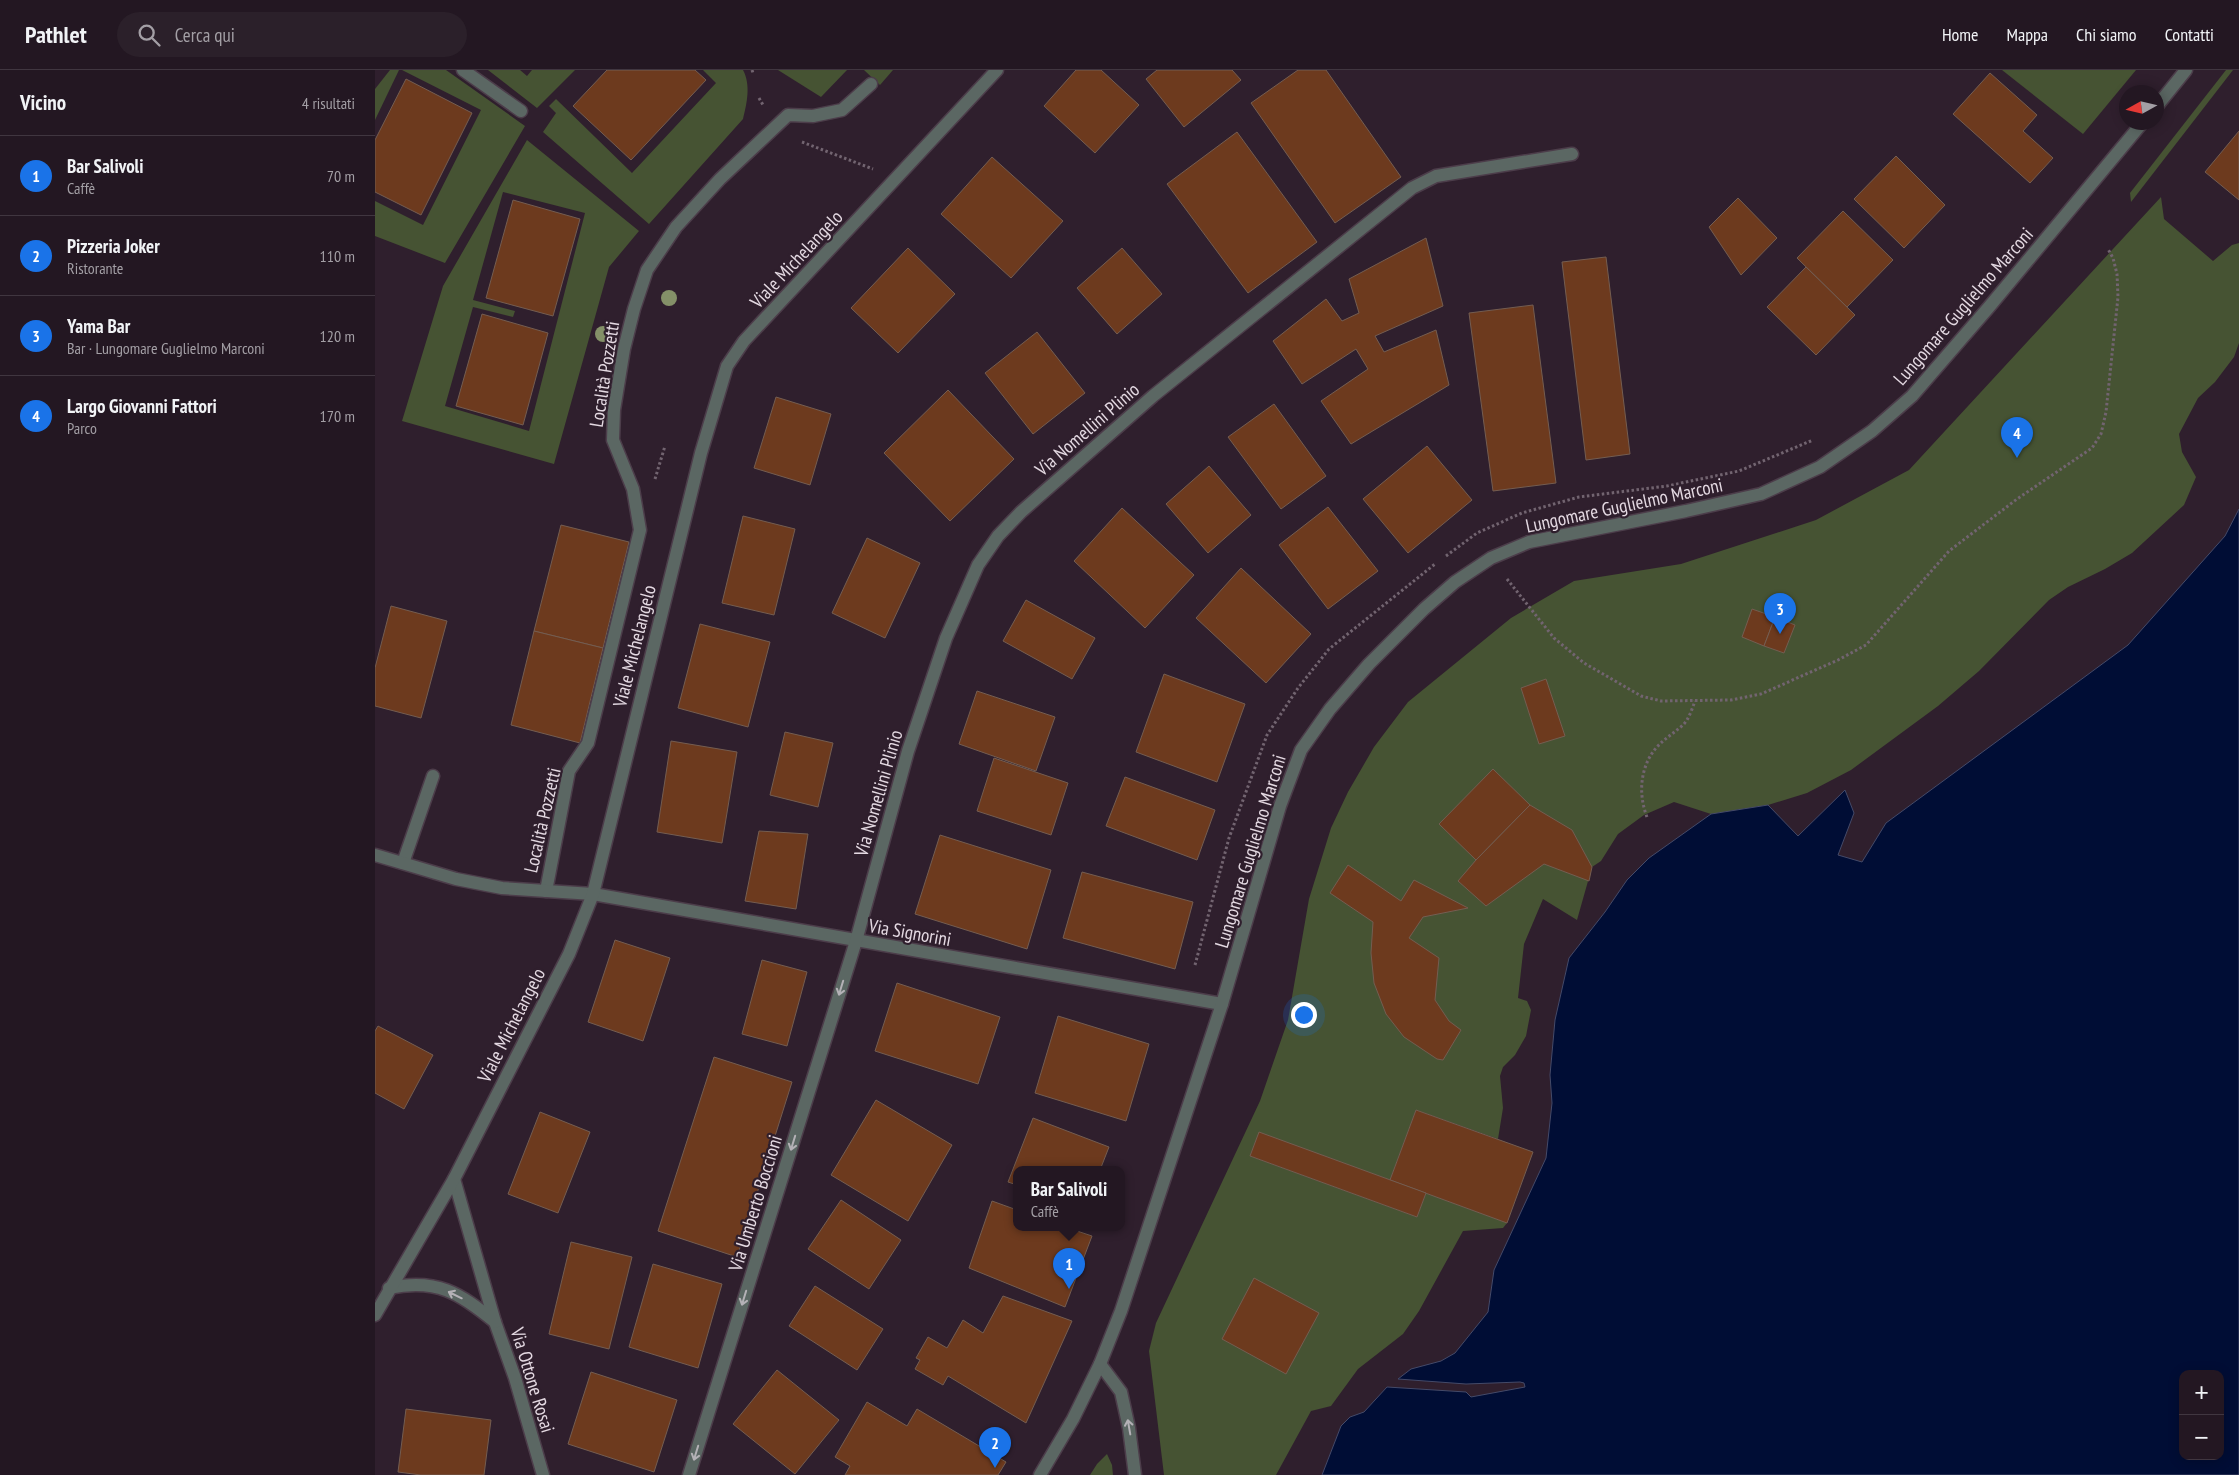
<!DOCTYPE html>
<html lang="it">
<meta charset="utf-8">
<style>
body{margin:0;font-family:"PT Sans Narrow",sans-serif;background:#2b202a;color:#f1f3f6}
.controls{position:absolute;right:15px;bottom:15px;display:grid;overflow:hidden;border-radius:10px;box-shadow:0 2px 12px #0003}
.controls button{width:45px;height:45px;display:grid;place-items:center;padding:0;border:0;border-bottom:1px solid #403640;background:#231722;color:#f1f3f6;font:25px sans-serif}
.compass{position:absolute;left:1744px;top:15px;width:45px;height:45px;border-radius:50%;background:#231722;box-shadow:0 2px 12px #0003;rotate:262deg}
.you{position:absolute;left:928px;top:944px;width:18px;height:18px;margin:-12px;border:4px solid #fff;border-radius:50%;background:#1a73e8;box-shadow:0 0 0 8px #1a73e833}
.badge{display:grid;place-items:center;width:32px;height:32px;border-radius:50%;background:#1a73e8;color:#fff;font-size:16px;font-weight:700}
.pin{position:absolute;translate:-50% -41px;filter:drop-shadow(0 1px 2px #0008)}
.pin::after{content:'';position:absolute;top:26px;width:18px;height:15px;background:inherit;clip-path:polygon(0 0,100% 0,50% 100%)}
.popup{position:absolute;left:638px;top:1096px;width:112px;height:65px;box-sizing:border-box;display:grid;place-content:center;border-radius:10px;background:#231722;filter:drop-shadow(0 1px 4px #0005);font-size:16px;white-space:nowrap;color:#a39fa5}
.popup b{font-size:19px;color:#f1f3f6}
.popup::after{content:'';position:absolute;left:50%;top:100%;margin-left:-10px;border:10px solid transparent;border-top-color:#231722}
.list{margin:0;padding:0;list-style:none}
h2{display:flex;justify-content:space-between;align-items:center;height:65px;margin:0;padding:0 20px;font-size:21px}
h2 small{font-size:16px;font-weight:400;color:#a39fa5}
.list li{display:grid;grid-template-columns:32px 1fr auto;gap:15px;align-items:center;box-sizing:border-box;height:80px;padding:0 20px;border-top:1px solid #403640}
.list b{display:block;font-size:19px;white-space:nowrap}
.list p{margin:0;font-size:16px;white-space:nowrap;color:#a39fa5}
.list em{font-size:16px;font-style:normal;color:#a39fa5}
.icon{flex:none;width:28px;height:28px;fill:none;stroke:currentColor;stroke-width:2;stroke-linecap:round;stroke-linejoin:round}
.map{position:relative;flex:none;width:1864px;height:1405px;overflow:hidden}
header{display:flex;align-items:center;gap:30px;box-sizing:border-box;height:70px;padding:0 25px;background:#231722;border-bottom:1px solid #403640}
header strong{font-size:24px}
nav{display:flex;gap:28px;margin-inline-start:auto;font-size:18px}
.search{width:350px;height:45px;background:#2b202a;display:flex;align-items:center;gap:12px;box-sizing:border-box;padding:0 18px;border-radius:28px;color:#a39fa5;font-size:19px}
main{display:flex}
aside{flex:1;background:#231722}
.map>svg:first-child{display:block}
.green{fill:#465333;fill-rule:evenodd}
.water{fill:#000d35;stroke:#444a69;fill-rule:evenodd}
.building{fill:#6d3a1e;stroke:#745d51}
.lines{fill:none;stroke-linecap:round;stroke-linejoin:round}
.service-casing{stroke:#4c3d4a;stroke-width:15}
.minor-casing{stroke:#4c3d4a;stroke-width:15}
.tertiary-casing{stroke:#4c3d4a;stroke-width:15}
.path{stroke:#726470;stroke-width:3;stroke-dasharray:2.5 2.5;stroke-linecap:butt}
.service{stroke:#5b6763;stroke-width:12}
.minor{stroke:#5b6763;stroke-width:12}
.tertiary{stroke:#5b6763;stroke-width:12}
.tree{fill:#849068}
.oneway{stroke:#b4b1b6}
.labels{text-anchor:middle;stroke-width:4.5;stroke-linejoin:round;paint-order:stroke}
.street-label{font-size:19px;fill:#e4d9e2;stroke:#2f1f2d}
</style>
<header>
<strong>Pathlet</strong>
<div class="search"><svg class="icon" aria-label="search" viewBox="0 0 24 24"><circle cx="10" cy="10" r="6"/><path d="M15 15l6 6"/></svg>Cerca qui</div>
<nav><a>Home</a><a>Mappa</a><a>Chi siamo</a><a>Contatti</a></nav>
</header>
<main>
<aside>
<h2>Vicino<small>4 risultati</small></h2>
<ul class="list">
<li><span class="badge">1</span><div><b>Bar Salivoli</b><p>Caffè</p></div><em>70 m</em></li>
<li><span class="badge">2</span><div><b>Pizzeria Joker</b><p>Ristorante</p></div><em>110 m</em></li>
<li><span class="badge">3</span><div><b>Yama Bar</b><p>Bar · Lungomare Guglielmo Marconi</p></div><em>120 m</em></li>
<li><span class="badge">4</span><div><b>Largo Giovanni Fattori</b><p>Parco</p></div><em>170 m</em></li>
</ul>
</aside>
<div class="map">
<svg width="1864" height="1405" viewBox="0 0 1864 1405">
<rect width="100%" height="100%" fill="#2f1f2d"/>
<g class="green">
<path d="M15,0H24L0,50V19Z"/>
<path d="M27,0H71L150,56L70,193L0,166V131L48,155L106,40Z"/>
<path d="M113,0H145L152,6L157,0H200L162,38Z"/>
<path d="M328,0H368C376,15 372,33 368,49L274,154L168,62L181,43L174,36L181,29L257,103L341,13Z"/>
<path d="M403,0H472L446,27Z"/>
<path d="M489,0H518L505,15Z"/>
<path d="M1627,0H1761L1708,64Z"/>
<path d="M1851,0H1858L1756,132L1755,123Z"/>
<path d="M152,70L264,161L234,197L179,394L27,351L68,216ZM128,122L210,143L154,361L70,336L98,237L138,247L140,241L98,230Z"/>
<path d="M1786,127L1789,149L1838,191L1857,175L1864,173V273L1859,287L1840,312L1823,328L1804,364L1807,382L1821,407L1809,435L1757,483L1730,499L1693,517L1674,530L1604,601L1563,636L1476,700L1432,723L1393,735L1336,744L1299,732L1269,745L1243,764L1226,791L1217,797L1202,850L1168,829L1149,874L1143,928L1152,931L1156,940L1151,966L1140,985L1128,997L1125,1006L1128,1038L1123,1069L1041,1040L1015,1110L884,1063L875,1086L1042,1147L1051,1123L1132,1153L1128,1158L1088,1161L1044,1241L1028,1264L983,1299L956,1336L936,1341L901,1405H789L774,1281L781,1253L885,1031L913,950L934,829L956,758L973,722L999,677L1033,632L1136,548L1199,511L1306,494L1441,450L1534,400Z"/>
<path d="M732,1384L737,1395L738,1405H715L722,1394Z"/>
</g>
<path class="water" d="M1864,439V1405H947L966,1356L975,1347L989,1342L1012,1317L1091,1322L1096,1327L1150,1317L1149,1313L1145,1312L1091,1314L1023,1309L1036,1299L1066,1291L1080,1283L1113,1242L1119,1200L1171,1088L1177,1033L1175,1005L1180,950L1194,888L1230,842L1252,810L1274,788L1336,744L1393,735L1423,766L1470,720L1479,743L1463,785L1487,792L1511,753L1753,575L1850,466ZM1808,1304H1845V1386H1808Z"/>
<g class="building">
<path d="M232,0H320L331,10L256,90L198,36Z"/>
<path d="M701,0H726L764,35L720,83L669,36Z"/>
<path d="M782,0H857L866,10L809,57L771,9Z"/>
<path d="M923,0H951L1026,107L960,153L876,33Z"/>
<path d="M1615,3L1662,45L1648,61L1678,88L1655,113L1578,44Z"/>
<path d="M31,9L97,43L46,145L0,122V70Z"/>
<path d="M1864,61V130L1830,102Z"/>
<path d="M862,62L942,172L873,223L792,114Z"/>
<path d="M1521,86L1570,135L1529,178L1479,129Z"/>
<path d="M617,87L688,151L636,208L566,144Z"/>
<path d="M1363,128L1402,168L1366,205L1334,157Z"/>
<path d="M138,130L205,149L178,246L111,228Z"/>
<path d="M1468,141L1518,190L1472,237L1422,188Z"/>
<path d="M1051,168L1068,236L1000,266L1009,282L1061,260L1074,315L976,374L946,331L993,299L981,279L927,314L898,271L951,229L967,251L984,243L974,209Z"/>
<path d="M533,178L580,224L523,283L476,238Z"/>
<path d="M747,178L787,224L742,264L702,218Z"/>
<path d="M1231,187L1255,384L1211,390L1187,192Z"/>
<path d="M1431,197L1480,245L1441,285L1392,237Z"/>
<path d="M1158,235L1181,413L1118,421L1094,243Z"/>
<path d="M107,244L173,263L148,355L81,336Z"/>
<path d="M662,262L710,323L658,364L610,303Z"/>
<path d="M573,320L639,389L575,451L509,383Z"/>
<path d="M401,327L456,344L435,415L379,398Z"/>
<path d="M899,334L951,406L906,439L853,367Z"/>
<path d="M1052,376L1097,430L1033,483L988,429Z"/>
<path d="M834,396L876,445L833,483L791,434Z"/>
<path d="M953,437L1003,501L953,539L904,475Z"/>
<path d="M747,438L819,505L770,558L699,491Z"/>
<path d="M368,446L420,459L399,545L347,533Z"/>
<path d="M186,455L254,472L228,578L159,561Z"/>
<path d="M492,468L545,493L510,568L457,543Z"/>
<path d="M866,498L936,564L891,613L821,548Z"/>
<path d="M651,530L720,568L697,609L628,571Z"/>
<path d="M16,536L72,551L46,648L0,636V598Z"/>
<path d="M1377,539L1400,547L1389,576L1367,567Z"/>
<path d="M1400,547L1420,555L1409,583L1389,576Z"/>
<path d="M325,554L395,572L373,657L303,638Z"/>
<path d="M159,561L228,578L205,673L136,655Z"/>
<path d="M789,604L870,634L842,712L761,682Z"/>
<path d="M1171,609L1190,666L1164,674L1146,618Z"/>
<path d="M602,621L680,647L661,701L584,674Z"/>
<path d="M410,662L458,673L443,737L395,725Z"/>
<path d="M296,671L362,682L347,773L282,762Z"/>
<path d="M619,688L693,713L676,765L602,741Z"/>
<path d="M1118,699L1155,735L1101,790L1064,754Z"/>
<path d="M750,707L840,740L822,790L731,756Z"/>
<path d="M1155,735L1197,760L1217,797L1214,811L1169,794L1111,836L1083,811L1101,790Z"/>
<path d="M384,761L433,764L421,839L370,831Z"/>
<path d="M565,765L676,800L652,879L540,844Z"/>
<path d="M973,795L1026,831L1039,810L1093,838L1048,847L1034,868L1064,888L1060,930L1074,951L1086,960L1068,990L1062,989L1029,967L1011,944L999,913L996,883L998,852L955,823Z"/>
<path d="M707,802L818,832L800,899L688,868Z"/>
<path d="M240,870L295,888L268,971L213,952Z"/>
<path d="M387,890L432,902L412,976L367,964Z"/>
<path d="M522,913L625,947L603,1014L500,981Z"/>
<path d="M683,946L774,974L751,1051L660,1023Z"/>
<path d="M3,956L58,985L29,1039L0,1023V961Z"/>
<path d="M339,987L417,1012L362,1187L283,1161Z"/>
<path d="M501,1030L577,1075L533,1151L456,1105Z"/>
<path d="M1041,1040L1158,1082L1132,1153L1015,1110Z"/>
<path d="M165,1042L215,1062L183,1143L133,1124Z"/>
<path d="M658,1048L734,1077L725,1100H642V1115L633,1112Z"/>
<path d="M884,1062L1051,1123L1042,1147L875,1086Z"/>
<path d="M466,1130L526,1170L494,1219L433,1179Z"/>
<path d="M617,1131L642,1140V1158H693L717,1166L690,1237L594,1198Z"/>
<path d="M196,1172L257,1187L234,1279L174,1264Z"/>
<path d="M278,1194L347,1214L323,1298L254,1277Z"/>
<path d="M879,1208L944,1243L911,1304L847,1269Z"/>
<path d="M440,1216L508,1259L482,1300L414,1256Z"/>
<path d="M628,1226L697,1251L651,1353L573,1306L568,1315L540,1299L545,1290L541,1288L553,1267L572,1278L588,1250L608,1263Z"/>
<path d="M402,1300L464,1350L420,1404L358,1354Z"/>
<path d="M216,1302L302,1330L279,1402L193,1374Z"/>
<path d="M492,1332L532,1356L542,1339L631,1392L623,1405H470L475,1396L460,1387Z"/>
<path d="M31,1339L116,1350L109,1405H46L23,1402Z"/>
</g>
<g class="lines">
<defs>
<g id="service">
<path d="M88,0L146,41"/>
<path d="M28,793L58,706"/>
<path d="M171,821L194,701L213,673L265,460L258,419L238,370L239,340L249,279L259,239L272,200L301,157L345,109L413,45L438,46L467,40L496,14"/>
</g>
<g id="minor">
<path d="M0,785L81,809L127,818L218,824L847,934"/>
<path d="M79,1109L120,1252L140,1308L168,1405"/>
<path d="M14,1218C62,1208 85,1223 120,1252"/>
<path d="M0,1245L79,1109L194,884L218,824L326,383L352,296L369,271L622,0"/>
<path d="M725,1294L746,1322L754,1358L760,1405"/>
<path d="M314,1405L481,871L533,681L571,568L603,495L623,466L646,442L778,326L1037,118L1061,106L1197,84"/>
</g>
<g id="tertiary">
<path d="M1782,36L1811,0"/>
<path d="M665,1405L698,1349L725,1294L746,1241L847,934L905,736L926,680L955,639L994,594L1049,539L1080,512L1116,488L1154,472L1311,441L1386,424L1445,397L1497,361L1537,326L1614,237L1768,52"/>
</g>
</defs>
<use href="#service" class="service-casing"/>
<use href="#minor" class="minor-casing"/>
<use href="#tertiary" class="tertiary-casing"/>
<g class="path">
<path d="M377,0L378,3"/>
<path d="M384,28L388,35"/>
<path d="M427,72L498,99"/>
<path d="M280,409L290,376"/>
<path d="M1071,486L1102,463L1147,443L1204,427L1292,416L1364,401L1438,370"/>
<path d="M1132,509L1179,568L1209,593L1266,626L1286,631L1356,630L1386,624L1463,590L1491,575L1574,481L1642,429L1717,378L1726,364L1731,342L1743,227L1742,204L1738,188L1733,179"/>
<path d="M1272,747C1263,724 1265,697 1281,678C1289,669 1299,663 1308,655C1314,649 1317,639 1320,631"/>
<path d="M820,895L854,768L892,665L923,618L954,579L1060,494"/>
</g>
<use href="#service" class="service"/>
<use href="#minor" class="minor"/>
<use href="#tertiary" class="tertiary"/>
</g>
<g class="tree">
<circle cx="294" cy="228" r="8"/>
<circle cx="228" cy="264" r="8"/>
</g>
<defs><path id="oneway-shaft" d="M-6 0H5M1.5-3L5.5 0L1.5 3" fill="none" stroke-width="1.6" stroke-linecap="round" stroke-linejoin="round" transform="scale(1.25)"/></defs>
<g class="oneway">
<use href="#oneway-shaft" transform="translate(466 918) rotate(107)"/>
<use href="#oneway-shaft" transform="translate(418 1073) rotate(107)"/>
<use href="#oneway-shaft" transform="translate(80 1225) rotate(-154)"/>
<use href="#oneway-shaft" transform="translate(369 1228) rotate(107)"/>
<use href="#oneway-shaft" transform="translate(754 1357) rotate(-100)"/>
<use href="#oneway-shaft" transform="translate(321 1383) rotate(107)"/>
</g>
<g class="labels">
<g class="street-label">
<text transform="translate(421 189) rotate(-47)" y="7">Viale Michelangelo</text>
<text transform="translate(1588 236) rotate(-49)" y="7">Lungomare Guglielmo Marconi</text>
<text transform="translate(229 304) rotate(-81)" y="7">Località Pozzetti</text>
<text transform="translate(712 359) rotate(-41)" y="7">Via Nomellini Plinio</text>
<text transform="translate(1249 435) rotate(-12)" y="7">Lungomare Guglielmo Marconi</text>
<text transform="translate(259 576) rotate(-76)" y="7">Viale Michelangelo</text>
<text transform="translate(503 723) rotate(-74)" y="7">Via Nomellini Plinio</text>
<text transform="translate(167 750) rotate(-77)" y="7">Località Pozzetti</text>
<text transform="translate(875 781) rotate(-73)" y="7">Lungomare Guglielmo Marconi</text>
<text transform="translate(535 862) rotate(10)" y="7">Via Signorini</text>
<text transform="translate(136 955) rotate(-63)" y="7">Viale Michelangelo</text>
<text transform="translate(380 1133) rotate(-73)" y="7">Via Umberto Boccioni</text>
<text transform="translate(158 1310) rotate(73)" y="7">Via Ottone Rosai</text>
</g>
</g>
</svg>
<div class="controls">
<button>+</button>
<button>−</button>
</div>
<svg class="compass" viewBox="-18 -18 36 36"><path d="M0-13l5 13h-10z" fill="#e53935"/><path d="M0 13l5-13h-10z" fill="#a39fa5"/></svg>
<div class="you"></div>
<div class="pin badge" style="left:694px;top:1219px">1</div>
<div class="popup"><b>Bar Salivoli</b>Caffè</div>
<div class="pin badge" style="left:620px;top:1398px">2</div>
<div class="pin badge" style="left:1405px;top:564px">3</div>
<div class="pin badge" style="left:1642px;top:388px">4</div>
</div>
</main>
